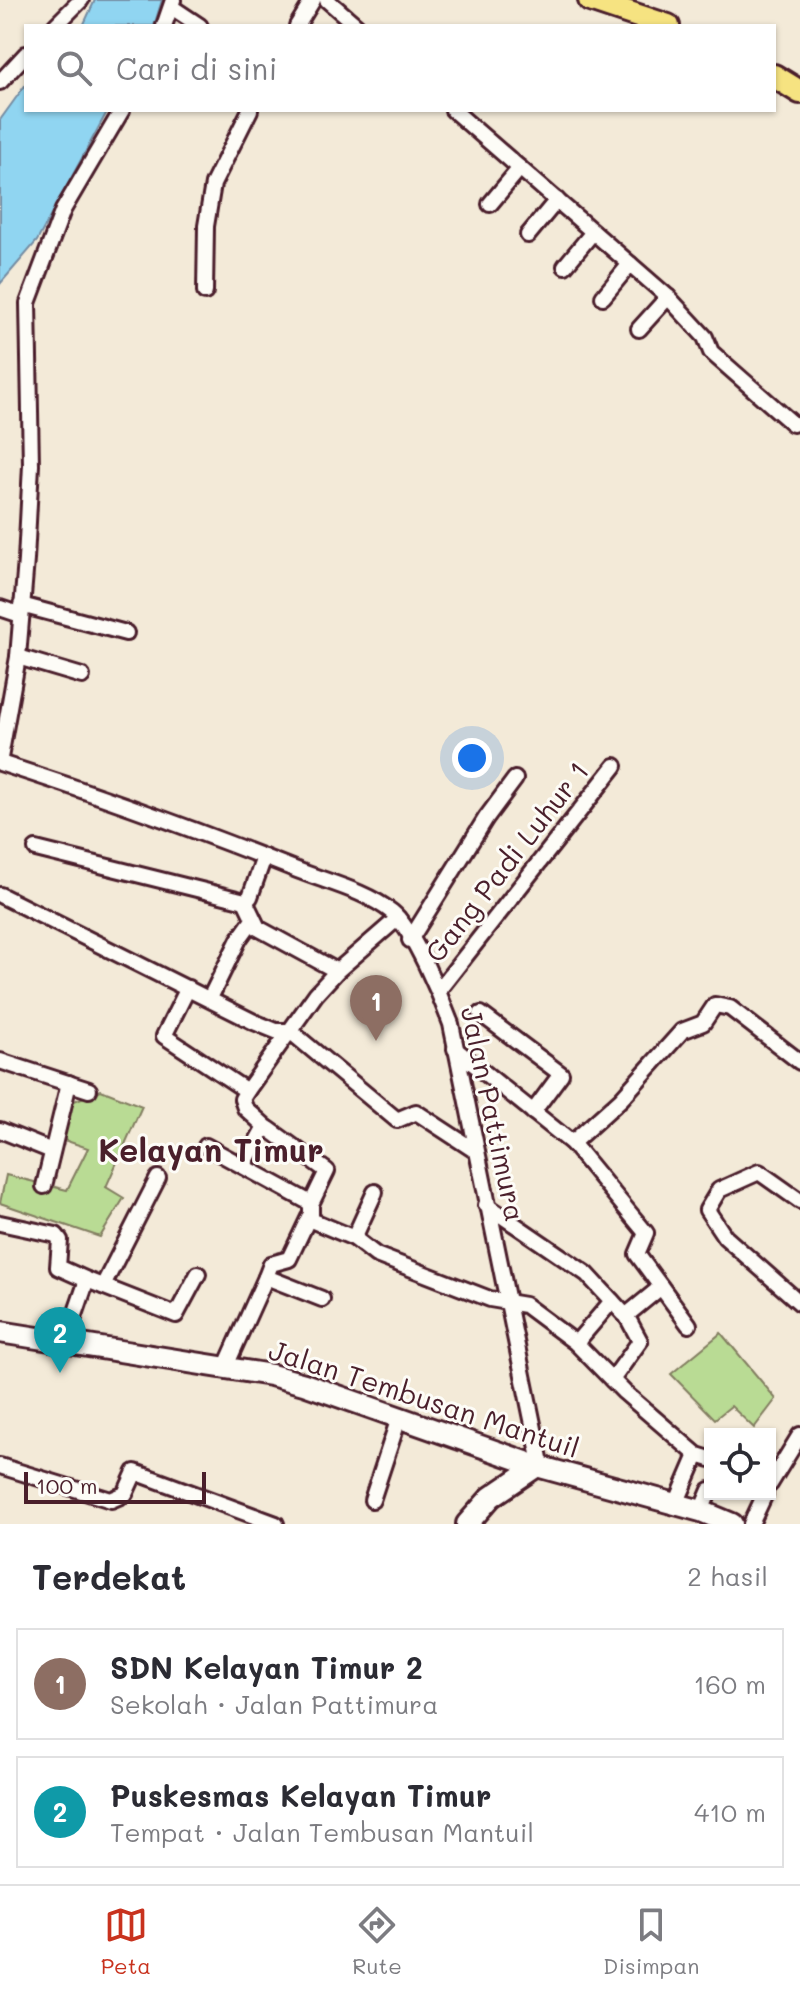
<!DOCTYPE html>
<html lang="id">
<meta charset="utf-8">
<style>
body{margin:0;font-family:Mali,sans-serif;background:#f7f7f7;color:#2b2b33}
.controls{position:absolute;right:24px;bottom:24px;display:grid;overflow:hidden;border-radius:0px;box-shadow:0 2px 6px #0004}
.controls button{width:72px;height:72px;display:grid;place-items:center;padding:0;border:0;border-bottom:2px solid #e1e1e2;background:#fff;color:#2b2b33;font:40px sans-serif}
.scale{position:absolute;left:24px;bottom:20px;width:182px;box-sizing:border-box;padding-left:8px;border:4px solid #4a1f2b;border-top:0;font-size:22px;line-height:28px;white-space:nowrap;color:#4a1f2b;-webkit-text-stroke:6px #fdfcf7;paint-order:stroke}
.you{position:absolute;left:472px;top:758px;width:28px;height:28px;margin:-20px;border:6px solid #fff;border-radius:50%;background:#1a73e8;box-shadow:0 0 0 12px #1a73e833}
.badge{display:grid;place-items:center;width:52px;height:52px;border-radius:50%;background:#c8321e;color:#fff;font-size:26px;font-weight:700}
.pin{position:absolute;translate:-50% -66px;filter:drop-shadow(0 2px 4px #0008)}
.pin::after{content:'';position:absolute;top:42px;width:28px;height:24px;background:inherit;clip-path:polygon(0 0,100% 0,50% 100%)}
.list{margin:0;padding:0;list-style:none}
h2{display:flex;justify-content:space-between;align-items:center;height:104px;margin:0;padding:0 32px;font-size:34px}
h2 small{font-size:26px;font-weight:400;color:#7c7c81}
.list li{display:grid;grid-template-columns:52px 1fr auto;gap:24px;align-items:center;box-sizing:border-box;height:112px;margin:0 16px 16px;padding:0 16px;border:2px solid #e1e1e2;border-radius:0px}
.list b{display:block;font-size:30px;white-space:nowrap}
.list p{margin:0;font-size:26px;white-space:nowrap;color:#7c7c81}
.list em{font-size:26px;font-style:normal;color:#7c7c81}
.icon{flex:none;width:44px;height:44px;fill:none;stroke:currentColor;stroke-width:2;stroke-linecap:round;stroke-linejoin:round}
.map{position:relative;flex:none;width:800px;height:1524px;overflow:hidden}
.search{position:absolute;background:#fff;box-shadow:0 2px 6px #0004;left:24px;right:24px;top:24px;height:88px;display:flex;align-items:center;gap:20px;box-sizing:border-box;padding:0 28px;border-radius:0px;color:#7c7c81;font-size:30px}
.sheet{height:360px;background:#fff}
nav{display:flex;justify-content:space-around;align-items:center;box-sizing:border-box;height:112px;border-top:2px solid #e1e1e2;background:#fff;font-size:22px;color:#7c7c81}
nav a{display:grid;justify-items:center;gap:4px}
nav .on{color:#c8321e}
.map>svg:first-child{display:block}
.green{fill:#b9db94;stroke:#827d60;stroke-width:2}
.water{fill:#90d5f1;stroke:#748ca2;stroke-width:2}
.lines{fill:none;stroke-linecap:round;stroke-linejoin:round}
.street-casing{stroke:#4a1f2b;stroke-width:20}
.secondary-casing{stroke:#4a1f2b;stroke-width:26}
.primary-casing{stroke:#4a1f2b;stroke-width:28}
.street{stroke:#fdfcf7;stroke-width:14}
.secondary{stroke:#fdfcf7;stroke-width:20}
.primary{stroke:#f6e381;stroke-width:22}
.labels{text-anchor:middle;stroke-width:6;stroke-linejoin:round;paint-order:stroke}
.street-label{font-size:28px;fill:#4a1f2b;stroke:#fdfcf7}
.quarter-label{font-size:32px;font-weight:bold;fill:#4a1f2b;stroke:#fdfcf7}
</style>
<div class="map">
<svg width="800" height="1524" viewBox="0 0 800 1524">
<rect width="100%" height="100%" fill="#f3ead8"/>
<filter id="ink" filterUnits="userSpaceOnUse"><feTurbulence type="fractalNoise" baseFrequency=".0125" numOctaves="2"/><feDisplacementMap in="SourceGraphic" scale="16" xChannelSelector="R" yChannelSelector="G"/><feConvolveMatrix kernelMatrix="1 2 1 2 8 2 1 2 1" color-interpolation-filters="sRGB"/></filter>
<g filter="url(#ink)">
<g class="green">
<path d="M101,1090L142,1106L106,1187L124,1198L100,1237L0,1203L6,1175L67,1190L88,1148L58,1138L67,1104Z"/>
<path d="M721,1333L776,1399L754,1428L731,1406L715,1419L671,1374Z"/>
</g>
<g class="water">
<path d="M95,0H162L154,26H83Z"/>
<path d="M26,84V110H108L37,241L0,284V120Z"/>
</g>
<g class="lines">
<defs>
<g id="street">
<path d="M327,0L357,26"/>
<path d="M173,8L200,26"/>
<path d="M55,26L81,0"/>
<path d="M164,26L173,0"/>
<path d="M297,26L313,0"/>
<path d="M0,82L26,54"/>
<path d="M453,110L668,297L705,337L711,352L793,424"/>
<path d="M490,204L520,168"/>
<path d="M528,235L557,200"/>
<path d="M565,266L593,232"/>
<path d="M205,292L206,226L213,184L250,110"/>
<path d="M603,297L630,264"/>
<path d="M639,329L668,297"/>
<path d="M21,605L126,633"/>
<path d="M0,608L21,615"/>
<path d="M18,657L82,676"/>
<path d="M0,758L18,657L26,560L31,465L28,303L63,210L122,110"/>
<path d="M0,763C100,795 199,831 297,870C327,882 366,891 392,912C413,929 441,997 451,1024L542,1468"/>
<path d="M36,849L245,901L250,897L264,857"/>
<path d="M0,895L254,1022L276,1031H290L397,1120L416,1112L474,1150"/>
<path d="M245,901L258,928L337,971"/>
<path d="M410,940L486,818L515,779"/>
<path d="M188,988L164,1036L247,1091"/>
<path d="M438,991L615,766"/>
<path d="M210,998L239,939L252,921"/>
<path d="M481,1014L561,1074L533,1112"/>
<path d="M455,1049L572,1143L646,1233L637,1254L689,1325"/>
<path d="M0,1061L89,1090"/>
<path d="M267,1128L245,1108L242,1099L247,1091L316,994L337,971L398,918"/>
<path d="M0,1130L52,1151"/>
<path d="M572,1143L621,1099L682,1031L703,1023L715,1005L730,1008L800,1062"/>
<path d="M206,1146L305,1200L311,1204V1220L354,1238L376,1255L490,1299L525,1305L576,1343L624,1392L697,1455L710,1459"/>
<path d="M243,1166L263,1130L269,1129L327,1171L311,1204"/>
<path d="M44,1186L69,1083"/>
<path d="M800,1201L759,1172L719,1190L707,1210L725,1237L800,1303"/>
<path d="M486,1205L587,1274L624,1314H628L661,1287"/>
<path d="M0,1223L56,1235L60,1240L58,1267L87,1280L65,1344"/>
<path d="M354,1238L375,1192"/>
<path d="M266,1277L271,1264L289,1259L309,1217"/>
<path d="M87,1280L176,1315L198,1274"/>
<path d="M103,1286L158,1178"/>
<path d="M576,1343L612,1301"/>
<path d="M225,1368L266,1277L322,1299"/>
<path d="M612,1380L640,1341L626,1315"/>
<path d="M0,1466L111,1500L125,1494L135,1472L276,1524"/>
<path d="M770,1484L800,1435"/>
<path d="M372,1500L400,1415"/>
<path d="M676,1504L697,1455"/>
<path d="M701,1511L710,1490"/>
<path d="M751,1524L765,1494"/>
</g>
<g id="secondary">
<path d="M0,1332L271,1375L304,1384L537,1466L701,1511L732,1524"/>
<path d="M467,1524L491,1497L537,1466"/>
</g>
<g id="primary">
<path d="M590,0L668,26"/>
<path d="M774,76L800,92"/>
</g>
</defs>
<use href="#street" class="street-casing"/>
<use href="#secondary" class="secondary-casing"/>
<use href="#primary" class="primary-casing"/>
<use href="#street" class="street"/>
<use href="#secondary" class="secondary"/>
<use href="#primary" class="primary"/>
</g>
</g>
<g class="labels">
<g class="street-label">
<text transform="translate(507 862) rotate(-52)" y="10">Gang Padi Luhur 1</text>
<text transform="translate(493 1114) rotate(78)" y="10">Jalan Pattimura</text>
<text transform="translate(424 1399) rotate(18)" y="10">Jalan Tembusan Mantuil</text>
</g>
<g class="quarter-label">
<text x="211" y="1162">Kelayan Timur</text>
</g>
</g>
</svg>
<div class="controls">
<button><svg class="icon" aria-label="locate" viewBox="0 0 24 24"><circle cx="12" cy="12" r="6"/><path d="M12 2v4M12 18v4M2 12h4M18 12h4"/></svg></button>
</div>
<div class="scale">100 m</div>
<div class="you"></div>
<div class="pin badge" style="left:376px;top:1041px;background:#8d6e63">1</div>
<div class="pin badge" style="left:60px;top:1373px;background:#0f9aa8">2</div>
<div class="search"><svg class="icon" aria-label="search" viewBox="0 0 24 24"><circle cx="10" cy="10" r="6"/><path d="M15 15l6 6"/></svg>Cari di sini</div>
</div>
<section class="sheet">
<h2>Terdekat<small>2 hasil</small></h2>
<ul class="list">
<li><span class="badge" style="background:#8d6e63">1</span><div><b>SDN Kelayan Timur 2</b><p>Sekolah · Jalan Pattimura</p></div><em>160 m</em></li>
<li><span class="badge" style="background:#0f9aa8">2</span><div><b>Puskesmas Kelayan Timur</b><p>Tempat · Jalan Tembusan Mantuil</p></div><em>410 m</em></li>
</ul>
</section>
<nav>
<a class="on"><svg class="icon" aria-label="map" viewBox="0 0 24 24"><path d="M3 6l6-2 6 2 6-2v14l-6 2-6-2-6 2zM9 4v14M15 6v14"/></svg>Peta</a>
<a><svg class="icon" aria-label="directions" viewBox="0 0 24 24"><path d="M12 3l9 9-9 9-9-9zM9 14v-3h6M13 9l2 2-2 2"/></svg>Rute</a>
<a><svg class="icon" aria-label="saved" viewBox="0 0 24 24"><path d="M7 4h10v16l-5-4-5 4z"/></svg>Disimpan</a>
</nav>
